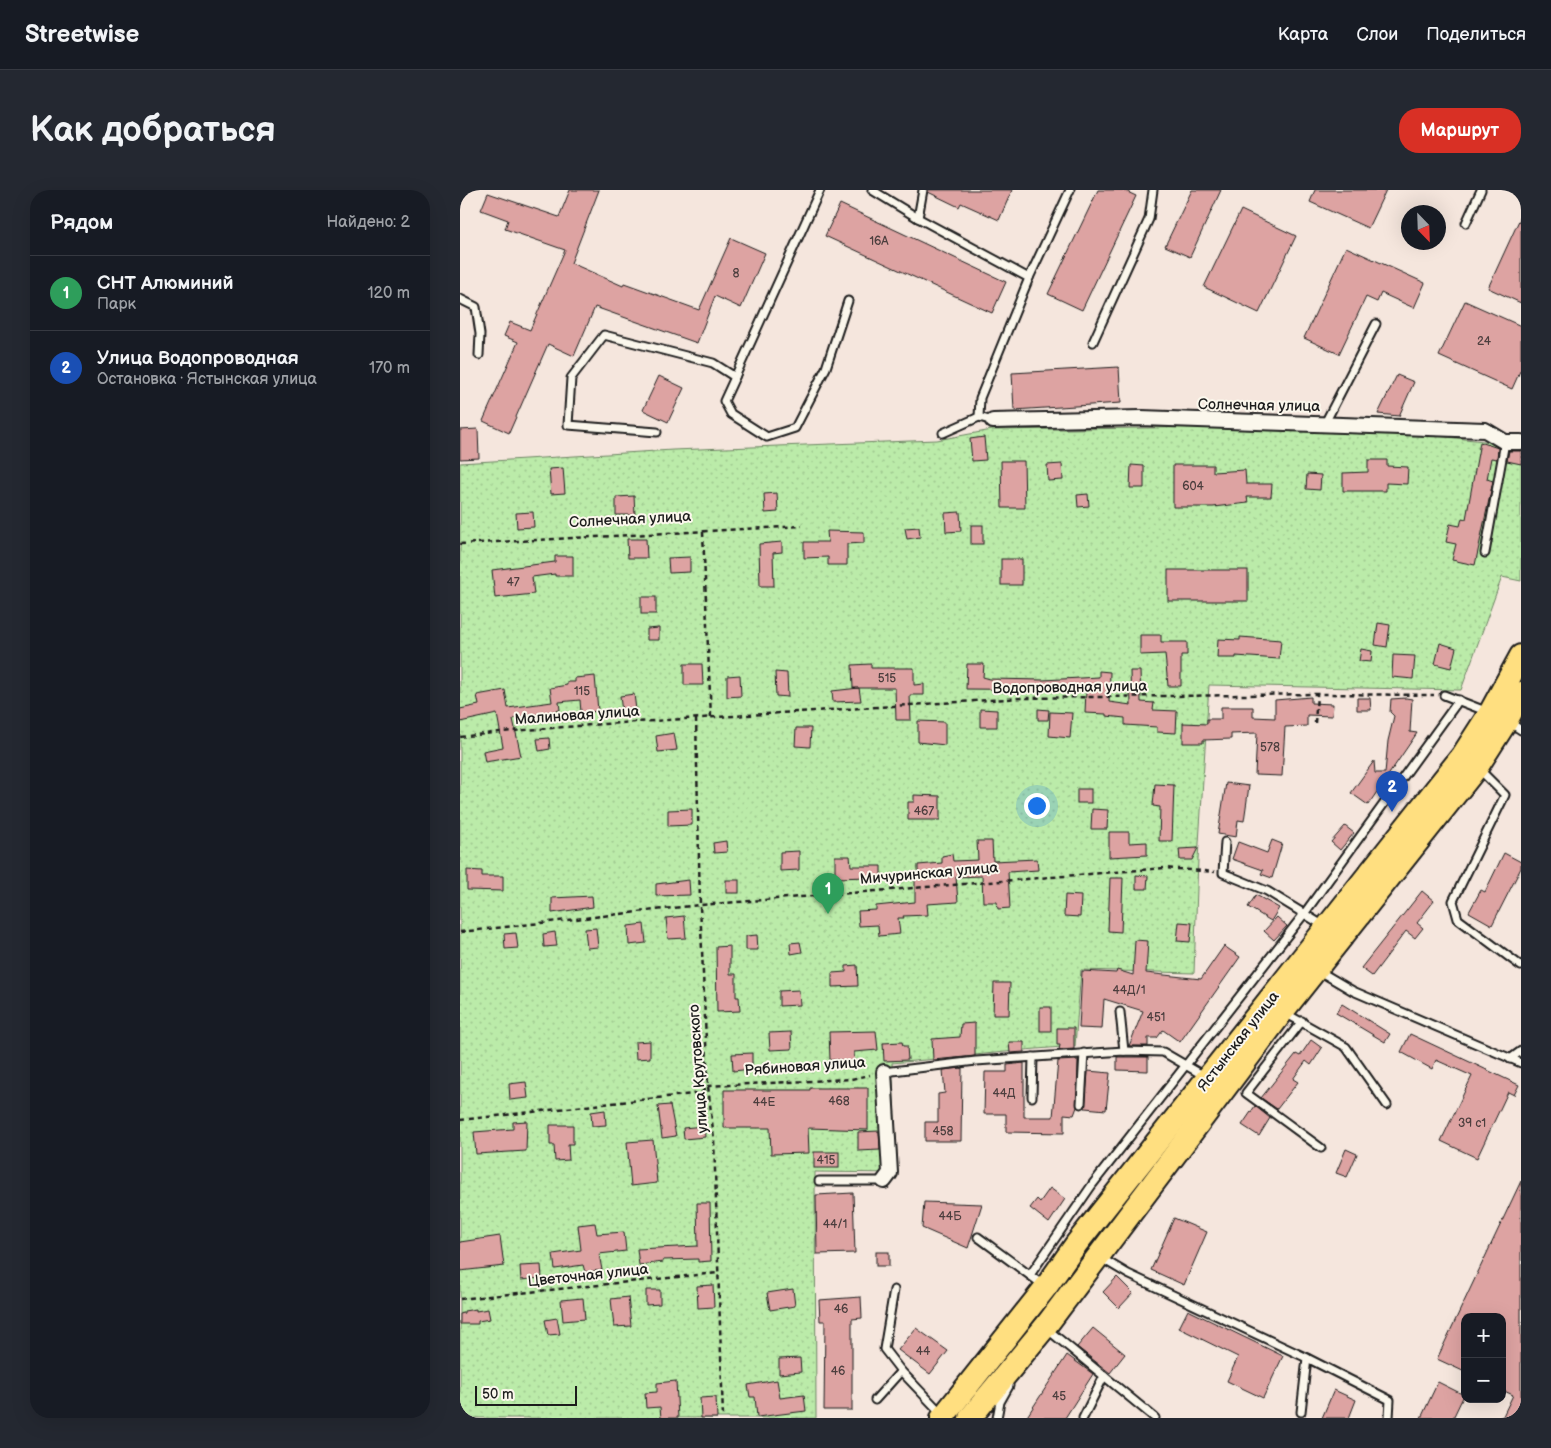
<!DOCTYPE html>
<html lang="ru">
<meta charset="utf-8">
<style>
body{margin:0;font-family:"Balsamiq Sans",sans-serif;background:#242831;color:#f1f3f6}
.controls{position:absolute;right:15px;bottom:15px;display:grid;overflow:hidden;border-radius:10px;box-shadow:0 5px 20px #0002}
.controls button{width:45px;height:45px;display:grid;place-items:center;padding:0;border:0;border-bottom:1px solid #363941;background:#171b24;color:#f1f3f6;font:25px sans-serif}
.compass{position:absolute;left:941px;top:15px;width:45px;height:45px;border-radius:50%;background:#171b24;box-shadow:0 5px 20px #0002;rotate:157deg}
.scale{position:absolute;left:15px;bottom:12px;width:102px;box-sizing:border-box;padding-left:5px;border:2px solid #1c1c1c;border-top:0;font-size:14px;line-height:18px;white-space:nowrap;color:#1c1c1c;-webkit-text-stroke:4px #fbf7ec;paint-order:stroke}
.you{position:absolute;left:576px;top:615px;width:18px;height:18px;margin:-12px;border:4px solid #fff;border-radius:50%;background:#1a73e8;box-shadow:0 0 0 8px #1a73e833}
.badge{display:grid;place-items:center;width:32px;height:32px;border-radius:50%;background:#d93025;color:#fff;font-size:16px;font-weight:700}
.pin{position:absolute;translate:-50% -41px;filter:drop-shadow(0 1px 2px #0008)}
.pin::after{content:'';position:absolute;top:26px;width:18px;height:15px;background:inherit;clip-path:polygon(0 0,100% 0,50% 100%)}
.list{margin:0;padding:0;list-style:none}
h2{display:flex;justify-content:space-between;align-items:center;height:65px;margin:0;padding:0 20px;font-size:21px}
h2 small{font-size:16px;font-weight:400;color:#9ea1a6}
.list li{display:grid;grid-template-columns:32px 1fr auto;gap:15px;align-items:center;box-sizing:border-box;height:75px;padding:0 20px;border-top:1px solid #363941}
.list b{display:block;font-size:19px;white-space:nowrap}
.list p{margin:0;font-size:16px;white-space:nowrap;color:#9ea1a6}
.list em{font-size:16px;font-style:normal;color:#9ea1a6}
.map{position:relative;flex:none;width:1061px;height:1228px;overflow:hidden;border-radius:20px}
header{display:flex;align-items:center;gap:30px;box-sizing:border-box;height:70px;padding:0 25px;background:#171b24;border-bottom:1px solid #363941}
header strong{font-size:24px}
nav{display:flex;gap:28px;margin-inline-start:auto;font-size:18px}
.intro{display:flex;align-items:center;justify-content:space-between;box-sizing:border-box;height:120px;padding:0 30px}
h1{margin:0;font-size:35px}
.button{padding:12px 22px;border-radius:20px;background:#d93025;color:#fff;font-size:18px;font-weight:700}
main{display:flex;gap:30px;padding:0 30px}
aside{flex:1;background:#171b24;border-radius:20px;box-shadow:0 5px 20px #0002}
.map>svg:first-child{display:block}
.garden{fill:url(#garden-dots);stroke:#6c8462}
.building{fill:#dda3a2;stroke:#1c1c1c}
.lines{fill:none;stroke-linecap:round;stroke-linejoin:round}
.lane-casing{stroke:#1c1c1c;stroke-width:11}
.street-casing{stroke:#1c1c1c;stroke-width:18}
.primary-casing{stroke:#1c1c1c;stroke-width:26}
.path{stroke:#1c1c1c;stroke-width:2.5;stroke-dasharray:5 4;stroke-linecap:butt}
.lane{stroke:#fbf7ec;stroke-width:7}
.street{stroke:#fbf7ec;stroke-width:14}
.primary{stroke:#ffdf80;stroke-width:22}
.labels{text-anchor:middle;stroke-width:4;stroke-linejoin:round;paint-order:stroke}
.number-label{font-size:12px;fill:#4c3e3e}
.street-label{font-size:15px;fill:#1c1c1c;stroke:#fbf7ec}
</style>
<header>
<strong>Streetwise</strong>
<nav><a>Карта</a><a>Слои</a><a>Поделиться</a></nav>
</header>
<div class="intro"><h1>Как добраться</h1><a class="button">Маршрут</a></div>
<main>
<aside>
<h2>Рядом<small>Найдено: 2</small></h2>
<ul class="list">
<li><span class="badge" style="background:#2e9e5b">1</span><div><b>СНТ Алюминий</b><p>Парк</p></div><em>120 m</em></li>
<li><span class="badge" style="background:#1a4fb4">2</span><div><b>Улица Водопроводная</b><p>Остановка · Ястынская улица</p></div><em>170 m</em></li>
</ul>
</aside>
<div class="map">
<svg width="1061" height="1228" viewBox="0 0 1061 1228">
<defs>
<pattern id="garden-dots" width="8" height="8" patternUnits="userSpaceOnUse" patternTransform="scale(1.25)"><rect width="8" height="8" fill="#bbeba9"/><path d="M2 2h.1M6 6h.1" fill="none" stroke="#a0c991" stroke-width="1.8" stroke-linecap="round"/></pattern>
</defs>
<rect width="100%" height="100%" fill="#f5e6dd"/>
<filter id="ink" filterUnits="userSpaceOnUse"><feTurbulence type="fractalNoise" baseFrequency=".02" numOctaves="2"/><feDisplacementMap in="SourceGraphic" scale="10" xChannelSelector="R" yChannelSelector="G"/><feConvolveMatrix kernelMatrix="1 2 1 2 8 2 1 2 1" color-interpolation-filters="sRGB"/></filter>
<g filter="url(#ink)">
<path class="garden" d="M759,237L902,238L1061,255V391L1042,387L1001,500L749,495L738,669L734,783L621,780L615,856C553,860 493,868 432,873L438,983L355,982L356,1228H0V273L213,260L477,250L532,240Z"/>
<g class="building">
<path d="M110,0H139L111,73L163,96L164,93L239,120L271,48L305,63L281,118L255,106L237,153L135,117L114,166L88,154L49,243L23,231L58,152L44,146L50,132L70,140L105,60L45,39L48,30L21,20L28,3L99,27Z"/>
<path d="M468,0H552L539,30L501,13L499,17L468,2Z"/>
<path d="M638,0H663L676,6L622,120L588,104Z"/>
<path d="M732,0H761L730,67L705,56Z"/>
<path d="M855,0H926L908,38L850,12Z"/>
<path d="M380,14L546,92L532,123L365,46Z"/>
<path d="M781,20L836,46L799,123L744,97Z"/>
<path d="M1061,26V113L1028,98Z"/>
<path d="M886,57L965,93L954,118L921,103L917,112L906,107L879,164L844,148Z"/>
<path d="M1005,111L1061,136V179L1052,199L979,166Z"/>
<path d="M659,177L661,213L554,220L552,183Z"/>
<path d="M937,185L954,192L939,226L918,224Z"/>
<path d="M199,186L224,198L208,232L183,220Z"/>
<path d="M18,239L19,268L0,269V240Z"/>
<path d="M524,247L526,270L512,271L510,249Z"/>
<path d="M1020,252L1038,258L1037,269L1031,268L1027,289L1033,291L1015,375L992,370L996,354L986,352L990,334L1000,336L1002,328L1006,329Z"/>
<path d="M1049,261H1061V274L1047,271Z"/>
<path d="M908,270H927V276L948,277L947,294L926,293V301H883V283L908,282Z"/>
<path d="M541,271H564L565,318H542Z"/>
<path d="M602,274L603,290L588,291L587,275Z"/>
<path d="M671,275L684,276V298H670Z"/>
<path d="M713,275H753V282L785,280L786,294H812L811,307H787L788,313L753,317H713Z"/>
<path d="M103,278L105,303L91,304L89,279Z"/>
<path d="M847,284L861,285L860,300L846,299Z"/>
<path d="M317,303L318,322L305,323L304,304Z"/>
<path d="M628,304L629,316L618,317L617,305Z"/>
<path d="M174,306L175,325H156V307Z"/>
<path d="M73,322L74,337L57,338L56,323Z"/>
<path d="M500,322L501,341L486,342L485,323Z"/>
<rect x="511" y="335" width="12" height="19"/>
<path d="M459,337L460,347L447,349L445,338Z"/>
<path d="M367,341L404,342V353L387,354V375H368V367L344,368V352H368Z"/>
<path d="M167,349H186L187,368H168Z"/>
<path d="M322,352V362L313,363L314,396H300L299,354Z"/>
<path d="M95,366H113V386H95V384L72,387L74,404L35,408L32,380L95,372Z"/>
<path d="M230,367V382L209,383L208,368Z"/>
<rect x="541" y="369" width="21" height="26"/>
<rect x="708" y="380" width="80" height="31"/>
<rect x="181" y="407" width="15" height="17"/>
<path d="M918,433L930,435L927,457L915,455Z"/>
<path d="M199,438V450H187V439Z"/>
<path d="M680,445H701V452H727V465H721V496H708L705,464L680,465Z"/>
<path d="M780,447L821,450L819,469L776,466V468H757L758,449L780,450Z"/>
<path d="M980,453L996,458L991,478L975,474Z"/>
<path d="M901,459L912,461L911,472L899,471Z"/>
<path d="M933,465L955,466L953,489L932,487Z"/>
<path d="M224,474H242L243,495H224Z"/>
<path d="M411,474V478H454V495L464,494V505H450L451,530H436L435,498H399L401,511L373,512L372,501L399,498H393L392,475Z"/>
<path d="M507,474H524L523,487L530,489L583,490L639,487V481L650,482L649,512L671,515L670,481H680L681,512L694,513L693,520L717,521L716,543L697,542V537L665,535V528L646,526V524L625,523L626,500L506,499Z"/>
<path d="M315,482L327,483L328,507L316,506Z"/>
<path d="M280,485L281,506L267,507V486Z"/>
<path d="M135,486L138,521L121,523L120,510L109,511L99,512L100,520L53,529L61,566L25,572L23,561L43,557L37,524L0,532V519L19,515L17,505L45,500L48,518L92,512L90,498L107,495V492H115V488Z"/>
<path d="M174,504L176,520L162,522L160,506Z"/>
<path d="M851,507V513L873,514L872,526L847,525V536L825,537L822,586L795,585L797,543L771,544V549L743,550V553H723V533L747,534V529H761V517H793V527L815,528V510Z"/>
<path d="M897,508H910L911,520H897Z"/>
<path d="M946,508L952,509L950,542L957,543L908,615L891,603L914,571L915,583H925L928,551L934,526L930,522L931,509Z"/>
<path d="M520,519L537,520V537H520Z"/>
<path d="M578,519L589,520L588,530H578Z"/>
<path d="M590,522L612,523L610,548L589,546Z"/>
<path d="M458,531L485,532V555L458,552Z"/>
<path d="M336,538H351L350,557L335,556Z"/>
<path d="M214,543L217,560L198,562L196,546Z"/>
<path d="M89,548L90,559L79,561L77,549Z"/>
<path d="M766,593L789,596L784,631L778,630L776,647L758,644Z"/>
<path d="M695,594L714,595L712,651H699L700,617L693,616Z"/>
<rect x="617" y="599" width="14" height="14"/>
<path d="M454,605L480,606V630H448V612H454Z"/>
<path d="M232,619V635L208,636V620Z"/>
<path d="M632,619L648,620L647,639H631Z"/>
<path d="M885,636L894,643L880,660L871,652Z"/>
<path d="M649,642H669V653L687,652V665L649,667Z"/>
<path d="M812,650L822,654L812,688L801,684L803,680L772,669L778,652L807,663Z"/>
<path d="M266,651L267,662L254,663L253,653Z"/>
<path d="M517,651H532L533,671L577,669L578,680L548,682L550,718L538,719L537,712H523L522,686L496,687L498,712L467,714L468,725L443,726L444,728H438L440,744L419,746L418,735L399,736L398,721L416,720V716L455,712V682H458V675L482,673V666L492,664L493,671L518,670Z"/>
<path d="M738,658L732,670H720L719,659Z"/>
<path d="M339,661V680L320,681V662Z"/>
<path d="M1044,663L1061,672V678L1032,735L1009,722L1021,700L1025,702Z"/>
<path d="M375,666H390L391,676H421V691H409V687L375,688Z"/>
<path d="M7,680L22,681V686H43V701L7,700Z"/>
<path d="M676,685L688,686L687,699H676Z"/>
<path d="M650,688H663L661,742L648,741Z"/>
<path d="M229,690L230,705L196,706V694Z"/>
<rect x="266" y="690" width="13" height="13"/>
<path d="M962,701L974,711L957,733L963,738L955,748L946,741L912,786L901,778Z"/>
<path d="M605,705L621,706L620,727L604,726Z"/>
<path d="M796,705L819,718L811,731L788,717Z"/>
<path d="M132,706L133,717L92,723V708Z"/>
<path d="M224,726L226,748L208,749L206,728Z"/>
<path d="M817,727L827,736L814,750L804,741Z"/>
<path d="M719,732L732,733L730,752L717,751Z"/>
<path d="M184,734L186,753L169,755L168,736Z"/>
<path d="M136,738L138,757L127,758L125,739Z"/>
<path d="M95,742L97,756L84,757L83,744Z"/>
<path d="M56,743L58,758L45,759L44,744Z"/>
<path d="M297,745L298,760H286V746Z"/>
<path d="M675,750L688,751L686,783L741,789L764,756L780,767L720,852L703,840L697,848H688V856H669L683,821L644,809L642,839L619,838L622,781L656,783L657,780L673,785Z"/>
<path d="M340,752L342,762L331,764L330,753Z"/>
<path d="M270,756V784H276V807H279L280,821L257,822L256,757Z"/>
<path d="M397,775L398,796L372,797V783L386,782V776Z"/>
<path d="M534,793H550L549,825H533Z"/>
<path d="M339,800L340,815L319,816V801Z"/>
<path d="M882,814L930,844L925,852L876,823Z"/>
<rect x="580" y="817" width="11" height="24"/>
<path d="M515,833V866L473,870L472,849L500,847L501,834Z"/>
<path d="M597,838H614V859L599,860L600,855H597Z"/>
<path d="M416,841L418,860L394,862L395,877H383L382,870H370L369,842Z"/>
<path d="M331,842L332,859L310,860L309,843Z"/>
<path d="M950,844L1059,895L1054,905L1048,902L1017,968L981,951L1012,886L976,870L972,879L941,862Z"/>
<path d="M851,850L862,858L851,875L846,871L833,889L838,892L817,919L801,908L836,864L840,866Z"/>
<path d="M190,851V868L176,869L175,852Z"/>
<path d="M442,852L443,856H447L448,870L424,871L423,853Z"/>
<path d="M549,852H564V862L550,863Z"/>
<path d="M292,863V879L273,881L272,864Z"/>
<path d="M657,867H688V881L657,880Z"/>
<path d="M618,870L617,917L614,925L604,924V943L546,942V924H524L525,882H547V875L564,873V927H593L598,871Z"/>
<path d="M502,878L501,951H465V932H478V904L485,903L483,880Z"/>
<path d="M628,881L650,883L646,920L625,918Z"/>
<path d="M66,892L68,908L50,910L49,894Z"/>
<path d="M350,898H408V940L348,938L349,963L311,964L310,938H264V900H350Z"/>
<path d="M210,915L216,946L202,948L198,916Z"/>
<path d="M795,916L810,928L799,946L782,935Z"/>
<path d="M145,920L146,935L132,936L131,922Z"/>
<path d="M67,931L66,961L16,964L14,942L53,939V932Z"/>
<path d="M90,935H113V954H108L109,970L95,971L94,955H90Z"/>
<path d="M244,936L245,947L224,949L223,938Z"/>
<path d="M419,941L420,960L398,961V942Z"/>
<path d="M193,950L197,993L171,996L167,952Z"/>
<path d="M886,959L897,964L887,987L876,983Z"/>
<rect x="354" y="962" width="25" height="16"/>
<path d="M1061,991V1228H1042L1053,1205L1042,1200V1127H1005V1182L977,1169Z"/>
<path d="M590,998L605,1009L589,1033L570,1018L577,1009L580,1012Z"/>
<path d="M393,1003L395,1063L357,1064L356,1005Z"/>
<path d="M464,1012L522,1014L508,1058L462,1038Z"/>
<path d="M237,1013H250L251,1071L238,1072V1069L203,1070V1072L179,1075L177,1059L238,1056Z"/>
<path d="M714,1028L747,1042L724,1095L691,1080Z"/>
<path d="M135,1033L137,1044L164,1042L166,1061L139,1064L142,1080L125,1082L123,1075L95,1079L93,1064L121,1060L118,1035Z"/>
<path d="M40,1046L44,1076L0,1081V1052Z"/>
<rect x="416" y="1062" width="13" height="14"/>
<path d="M81,1075L82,1088L61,1090L60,1076Z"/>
<path d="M657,1087L673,1103L659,1118L643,1102Z"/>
<path d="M253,1095L254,1117L238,1118L237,1096Z"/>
<path d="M333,1099L335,1116L310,1120L307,1103Z"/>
<path d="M186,1100H200V1114L186,1115Z"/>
<path d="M168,1107L171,1136L154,1137L151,1109Z"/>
<path d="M401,1107L402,1128L392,1129V1220H364L365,1131H360L359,1110Z"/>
<path d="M123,1108L125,1129L103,1131L101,1110Z"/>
<path d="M16,1119V1121L28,1119L30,1129L18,1131V1134H0V1124L4,1123V1121Z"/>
<path d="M728,1120L823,1166L803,1208L767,1191L778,1167L719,1138Z"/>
<path d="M97,1128L100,1144L88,1145L85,1130Z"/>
<path d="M456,1138L488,1161L470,1184L438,1160Z"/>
<path d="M633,1138L665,1164L650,1183L617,1157Z"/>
<path d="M607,1165L633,1184L605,1228H566Z"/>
<path d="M340,1168L341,1182L319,1184V1169Z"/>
<path d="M317,1190L320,1208L344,1205L346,1221L297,1227L295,1207H290L288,1195Z"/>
<path d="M216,1191L218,1228H201L200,1217L186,1218L185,1203L197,1202V1193Z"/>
<path d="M978,1192L1004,1205L993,1228H961Z"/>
<path d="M874,1200L896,1210L889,1228H862Z"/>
<path d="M256,1207L257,1228H241L240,1208Z"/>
</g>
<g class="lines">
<defs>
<g id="lane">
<path d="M412,0L458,28L569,88"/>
<path d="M458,28L463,0"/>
<path d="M1006,33L1021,0"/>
<path d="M0,109L16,117L20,144L19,165"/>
<path d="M633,152L689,29L693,0"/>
<path d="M275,187L264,211L271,224L307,247L335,238L366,178L388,111"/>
<path d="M533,231L519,227L520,208L569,88L610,0"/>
<path d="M865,233L916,134"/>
<path d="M197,242L108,235L111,188L144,145L253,173L275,187L360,0"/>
<path d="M483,243L519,227"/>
<path d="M1025,363L1045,252"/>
<path d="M984,505L1028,522"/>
<path d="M1049,532L1061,540"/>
<path d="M1018,578L1045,605L993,711L998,729L1061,776"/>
<path d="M765,652L763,683L807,701L864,736"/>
<path d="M859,781L893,801L1061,873"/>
<path d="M660,822L664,861"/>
<path d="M825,823L886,857L927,915"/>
<path d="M842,831L786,903L861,958"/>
<path d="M1050,869L1061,861"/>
<path d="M424,882L516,871L664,861L703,862L746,887"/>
<path d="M572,907L573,867"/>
<path d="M621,914L624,863"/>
<path d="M359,991H424"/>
<path d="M518,1047L583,1095"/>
<path d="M641,1068L668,1084L847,1168L930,1210L929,1228"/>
<path d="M570,1085L632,995L844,724L999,510"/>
<path d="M434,1100L424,1159L441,1181L482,1224"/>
<path d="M587,1139L695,1228"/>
<path d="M415,1210L441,1181"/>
<path d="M841,1222L847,1168"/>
<path d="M537,1228L540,1212L549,1196"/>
<path d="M623,1228L644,1186"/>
</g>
<g id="street">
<path d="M533,231L681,228L1025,240L1045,252H1061"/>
<path d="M424,991L430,983L424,882"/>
</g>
<g id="primary">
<path d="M482,1228L586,1097L617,1053L1003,565L1030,523L1061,466"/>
<path d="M510,1228L585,1137L823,821L1017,577L1047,530L1061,503"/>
</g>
</defs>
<use href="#lane" class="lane-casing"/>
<use href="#street" class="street-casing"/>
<use href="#primary" class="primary-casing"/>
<g class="path">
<path d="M243,342L251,528"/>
<path d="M0,354L342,336"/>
<path d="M236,528L240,715L248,896L254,949L263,1228"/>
<path d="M855,533L857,505"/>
<path d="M0,547L40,542L144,534L562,508L857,504L974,505"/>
<path d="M0,742L240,715L705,678L755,682"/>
<path d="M0,930L241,903L248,896L391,889L410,885"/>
<path d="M0,1109L257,1083"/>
</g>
<use href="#lane" class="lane"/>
<use href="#street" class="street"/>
<use href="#primary" class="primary"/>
</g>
</g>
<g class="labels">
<g class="number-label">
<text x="419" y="55">16А</text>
<text x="276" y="87">8</text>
<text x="1024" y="155">24</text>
<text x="733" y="300">604</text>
<text x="53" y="396">47</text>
<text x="427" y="492">515</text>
<text x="122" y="505">115</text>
<text x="810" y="561">578</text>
<text x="464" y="625">467</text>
<text x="669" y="804">44Д/1</text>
<text x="696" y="831">451</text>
<text x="544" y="907">44Д</text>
<text x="379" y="915">468</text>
<text x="304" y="916">44Е</text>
<text x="1012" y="937">39 с1</text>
<text x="483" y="945">458</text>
<text x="366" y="974">415</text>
<text x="490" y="1030">44Б</text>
<text x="375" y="1038">44/1</text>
<text x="381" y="1123">46</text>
<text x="463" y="1165">44</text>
<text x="378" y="1185">46</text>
<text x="599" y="1210">45</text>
</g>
<g class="street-label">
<text transform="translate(799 215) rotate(1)" y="5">Солнечная улица</text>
<text transform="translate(170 329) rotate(-3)" y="5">Солнечная улица</text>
<text transform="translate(610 497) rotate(-1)" y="5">Водопроводная улица</text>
<text transform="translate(117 525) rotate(-4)" y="5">Малиновая улица</text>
<text transform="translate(469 683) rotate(-5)" y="5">Мичуринская улица</text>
<text transform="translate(778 851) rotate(-52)" y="5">Ястынская улица</text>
<text transform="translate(345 876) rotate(-4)" y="5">Рябиновая улица</text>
<text transform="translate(238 879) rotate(-94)" y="5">улица Крутовского</text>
<text transform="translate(128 1085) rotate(-6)" y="5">Цветочная улица</text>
</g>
</g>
</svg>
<div class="controls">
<button>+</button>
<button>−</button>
</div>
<svg class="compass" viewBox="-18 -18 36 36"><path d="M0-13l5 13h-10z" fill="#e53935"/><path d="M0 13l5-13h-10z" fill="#9ea1a6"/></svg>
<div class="scale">50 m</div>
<div class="you"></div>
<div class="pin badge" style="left:368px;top:724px;background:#2e9e5b">1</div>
<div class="pin badge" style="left:932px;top:622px;background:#1a4fb4">2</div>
</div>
</main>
